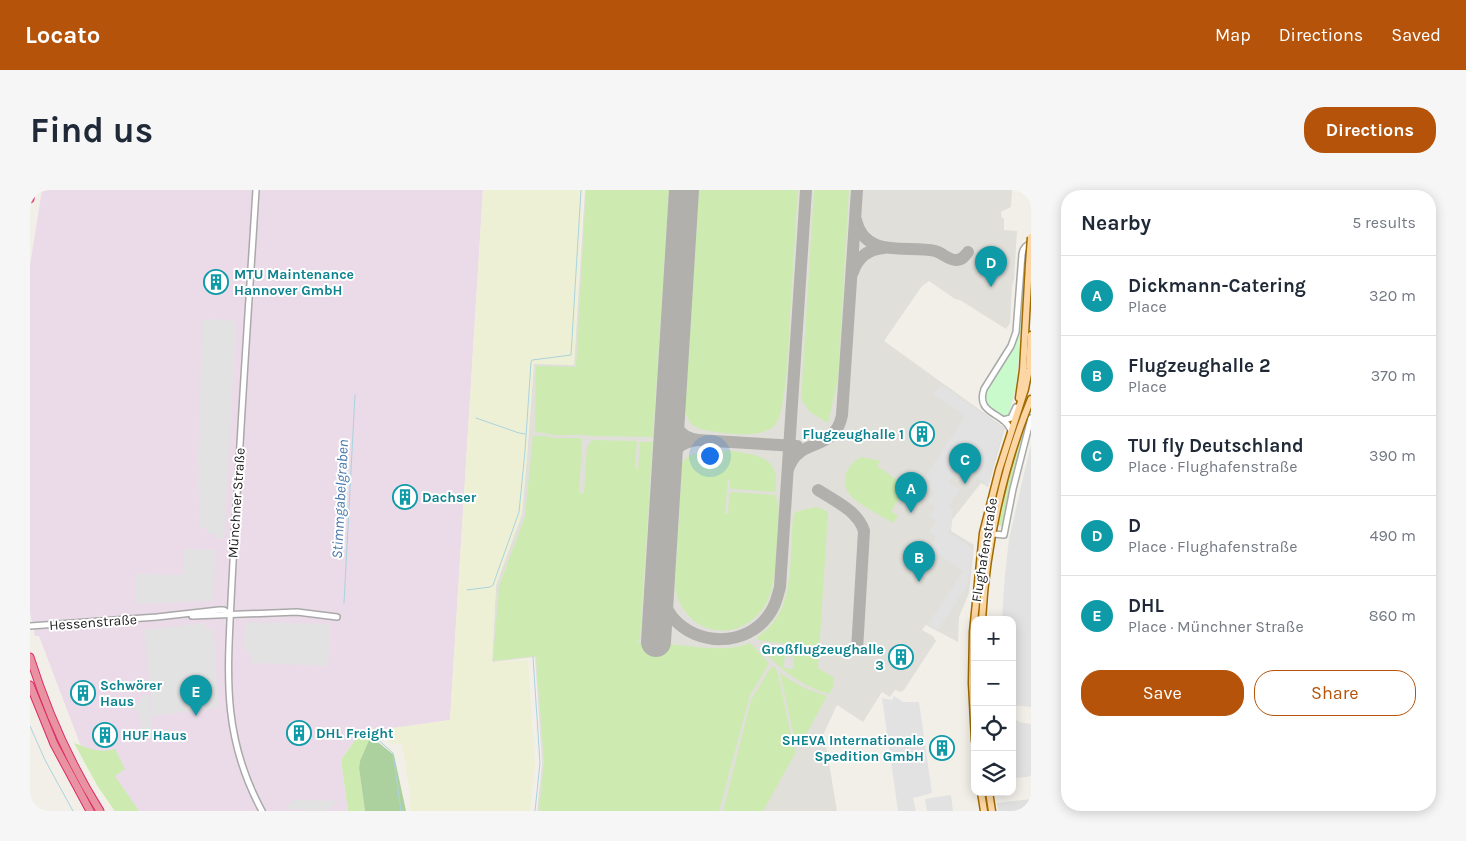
<!DOCTYPE html>
<meta charset="utf-8">
<style>
body{margin:0;font-family:Karla,sans-serif;background:#f6f6f7;color:#1f2937}
.controls{position:absolute;right:15px;bottom:15px;display:grid;overflow:hidden;border-radius:10px;box-shadow:0 2px 12px #0003}
.controls button{width:45px;height:45px;display:grid;place-items:center;padding:0;border:0;border-bottom:1px solid #e0e1e3;background:#fff;color:#1f2937;font:25px sans-serif}
.you{position:absolute;left:679px;top:265px;width:18px;height:18px;margin:-12px;border:4px solid #fff;border-radius:50%;background:#1a73e8;box-shadow:0 0 0 8px #1a73e833}
.badge{display:grid;place-items:center;width:32px;height:32px;border-radius:50%;background:#b45309;color:#fff;font-size:16px;font-weight:700}
.pin{position:absolute;translate:-50% -41px;filter:drop-shadow(0 1px 2px #0008)}
.pin::after{content:'';position:absolute;top:26px;width:18px;height:15px;background:inherit;clip-path:polygon(0 0,100% 0,50% 100%)}
.list{margin:0;padding:0;list-style:none}
h2{display:flex;justify-content:space-between;align-items:center;height:65px;margin:0;padding:0 20px;font-size:21px}
h2 small{font-size:16px;font-weight:400;color:#747a83}
.list li{display:grid;grid-template-columns:32px 1fr auto;gap:15px;align-items:center;box-sizing:border-box;height:80px;padding:0 20px;border-top:1px solid #e0e1e3}
.list b{display:block;font-size:19px;white-space:nowrap}
.list p{margin:0;font-size:16px;white-space:nowrap;color:#747a83}
.list em{font-size:16px;font-style:normal;color:#747a83}
.actions{display:flex;gap:10px;padding:15px 20px}
.actions a{flex:1;padding:11px 0;border:1px solid #b45309;border-radius:20px;text-align:center;font-size:18px;color:#b45309}
.actions .main{background:#b45309;color:#fff}
.icon{flex:none;width:28px;height:28px;fill:none;stroke:currentColor;stroke-width:2;stroke-linecap:round;stroke-linejoin:round}
.map{position:relative;flex:none;width:1001px;height:621px;overflow:hidden;border-radius:20px}
header{display:flex;align-items:center;gap:30px;box-sizing:border-box;height:70px;padding:0 25px;background:#b45309;color:#fff}
header strong{font-size:24px}
nav{display:flex;gap:28px;margin-inline-start:auto;font-size:18px}
.intro{display:flex;align-items:center;justify-content:space-between;box-sizing:border-box;height:120px;padding:0 30px}
h1{margin:0;font-size:35px}
.button{padding:12px 22px;border-radius:20px;background:#b45309;color:#fff;font-size:18px;font-weight:700}
main{display:flex;gap:30px;padding:0 30px}
aside{flex:1;background:#fff;border-radius:20px;box-shadow:0 2px 12px #0003}
.map>svg:first-child{display:block}
.residential{fill:#e0dfdf}
.industrial{fill:#ebdbe8}
.airport{fill:#e1dfda}
.farmland{fill:#eef0d5}
.grass{fill:#cdebb0}
.forest{fill:#add19e}
.park{fill:#c8facc}
.parking{fill:#e2e2e2}
.lines{fill:none;stroke-linecap:round;stroke-linejoin:round}
.stream{stroke:#aad3df;stroke-width:1}
.taxiway{stroke:#b1b0ac;stroke-width:12}
.runway{stroke:#b1b0ac;stroke-width:30}
.minor-casing{stroke:#a9a9a9;stroke-width:8}
.major-casing{stroke:#a06b00;stroke-width:9}
.highway-casing{stroke:#dc2a67;stroke-width:9}
.minor{stroke:#fff;stroke-width:5}
.major{stroke:#fcd6a4;stroke-width:6}
.highway{stroke:#e892a2;stroke-width:7}
.major-bridge-casing{stroke:#a06b00;stroke-width:9;stroke-linecap:butt}
.major-bridge{stroke:#fcd6a4;stroke-width:6}
.labels{text-anchor:middle;stroke-width:4;stroke-linejoin:round;paint-order:stroke}
.culture-label{font-size:14px;font-weight:bold;fill:#0d838f;stroke:#fff;text-anchor:start}
.street-label{font-size:14px;fill:#222;stroke:#fff}
.water-label{font-size:15px;font-style:italic;fill:#4a7aab;stroke:#fff}
</style>
<header>
<strong>Locato</strong>
<nav><a>Map</a><a>Directions</a><a>Saved</a></nav>
</header>
<div class="intro"><h1>Find us</h1><a class="button">Directions</a></div>
<main>
<div class="map">
<svg width="1001" height="621" viewBox="0 0 1001 621">
<rect width="100%" height="100%" fill="#f2efe9"/>
<path class="residential" d="M1001,609V621H968L967,613Z"/>
<path class="industrial" d="M12,0H453L420,530L330,543L311,570L318,621H84L55,567L9,446H5L0,423V75Z"/>
<path class="airport" d="M555,0H982L981,17L971,22L972,28H974V40L987,41L984,89L982,97L980,133L976,139L930,110L925,109L899,91L892,96L854,151L975,238L958,297L951,293L922,330L921,341L944,355L939,403L929,427L928,452L896,435L892,440L903,446L906,451L874,500L870,502L865,500L860,507L852,502L833,532L807,515L794,543L807,621H507L512,573L505,467L462,472L466,395L492,324L497,266L504,173L544,175Z"/>
<path class="farmland" d="M453,0H553L544,175L504,174L497,266L492,324L466,395L462,472L498,470L505,574L500,621H379L381,612L372,553L362,554L349,540L420,530Z"/>
<g class="grass">
<path d="M556,0H639L623,247L560,246C553,243 534,246 524,245C518,244 511,242 505,242L506,176L546,177Z"/>
<path d="M669,0H768C765,42 763,84 760,126C759,147 757,221 745,235C734,248 701,244 686,242C670,239 659,239 655,220Z"/>
<path d="M784,0H819L808,189L798,233L780,222L771,209Z"/>
<path d="M1001,216V222L986,274L973,337L967,334C977,295 983,252 1001,216Z"/>
<path d="M503,246H515L524,248H551L552,256L549,303L554,304L557,257L562,250L607,251L605,278L608,279L610,252H623L620,290L619,292L620,294L610,450L607,453H615V459L635,460L636,454C662,456 696,463 720,453L738,472V475L720,505L689,621H509L514,572L506,466L463,471L469,396L495,327Z"/>
<path d="M692,260C707,262 738,263 744,280C747,286 746,293 746,300L744,302L702,299L700,298V290L698,289L695,324H698L699,305L701,302L745,305C751,316 748,335 747,347C746,368 746,399 734,417C707,456 655,444 645,399L652,273C660,260 678,262 692,260Z"/>
<path d="M831,267L847,270L850,271L847,276L877,297L861,321L868,326L863,333C852,326 831,316 822,307C808,292 816,276 831,267Z"/>
<path d="M785,317L795,320L798,323L788,478L804,488L803,497L799,504C772,496 756,483 736,464L746,465L750,458H755L756,460L753,478L763,479L764,467L758,466L759,459L756,454L728,450L727,447C762,424 759,387 762,349C762,340 762,330 765,322Z"/>
<path d="M743,477H745L748,484L763,554L766,562L733,621H693L721,510L740,479Z"/>
<path d="M750,483C765,494 779,501 797,506L769,557L766,555Z"/>
<path d="M341,542L344,549L339,550L330,571L329,578L335,621H318L311,570L330,543Z"/>
<path d="M44,553C61,559 67,563 85,559L95,579L85,586L109,621H85L68,597Z"/>
</g>
<path class="forest" d="M344,549L364,565L376,621H335L329,578L330,571L339,550Z"/>
<path class="park" d="M996,61L988,179L986,197L978,227L976,228C966,225 954,217 955,205L986,152L989,139L995,64Z"/>
<g class="parking">
<path d="M179,129L206,131L194,348H185V344H177V338H169L170,300L168,299L169,277H168L172,133V130Z"/>
<path d="M911,194L973,238L958,297L946,286L951,274L942,267H936L919,292L930,300L919,316L923,319L921,339L918,342L943,359L937,396L908,440L898,434L933,381L899,358L906,347L899,342L906,331L900,326L905,317L898,312L905,302L897,297L901,292L895,287L935,226L903,204Z"/>
<path d="M1001,254V517L982,515V430H972L975,385L979,349Z"/>
<path d="M154,359L185,360L184,411L105,414V384L153,385Z"/>
<path d="M215,432L300,434L298,476L221,473V467L214,457Z"/>
<path d="M175,433L177,439H181L184,441L188,518L123,526L114,440Z"/>
<path d="M115,504L119,507L123,546L112,548L110,524L104,519Z"/>
<path d="M864,506L873,512H889L902,603L883,608L886,621H868L852,508L862,510Z"/>
<path d="M982,527L989,532L1001,534V585L998,587L982,588Z"/>
<path d="M921,605L923,621H897L895,609Z"/>
<path d="M264,610L306,611L307,612L297,621L254,619Z"/>
</g>
<g class="lines">
<g class="stream">
<path d="M446,228L489,243L495,244"/>
<path d="M437,400L460,397L463,395L489,322L495,261L501,172L502,170L541,165L551,0"/>
<path d="M314,413L325,205"/>
<path d="M503,467L510,573L505,621"/>
<path d="M0,536L15,570L43,621"/>
<path d="M344,546L363,563L371,621"/>
</g>
<g class="taxiway">
<path d="M826,30C835,69 877,55 905,61C913,63 918,70 926,70C932,70 935,66 938,62"/>
<path d="M823,82C828,67 839,59 854,58"/>
<path d="M667,250L767,256"/>
<path d="M759,277C768,252 793,259 806,240C809,236 811,230 812,225L827,0"/>
<path d="M637,279C641,262 649,252 667,250C647,246 642,233 641,214"/>
<path d="M788,300C805,311 828,321 834,341L827,460"/>
<path d="M629,392C631,405 635,418 643,428C668,457 716,456 738,426C745,417 747,408 750,397L776,0"/>
</g>
<path class="runway" d="M626,452L654,0"/>
<defs>
<g id="minor">
<path d="M226,0C220,97 213,194 208,291C205,331 203,371 201,411C197,490 193,549 232,621"/>
<path d="M973,230L981,228L986,217"/>
<path d="M981,241C975,222 945,225 954,199L981,156L986,142L992,64C993,58 995,55 1001,54"/>
<path d="M953,343L974,345L983,299L1001,228"/>
<path d="M162,426L267,422L307,427"/>
<path d="M0,436L127,427L189,420H194L200,424"/>
</g>
<g id="major">
<path d="M989,208L993,180L999,74"/>
<path d="M952,430C956,356 973,277 1001,209"/>
<path d="M945,551L942,493L943,442L953,343L969,280L995,199L999,179L1001,145"/>
<path d="M951,602L954,621"/>
<path d="M959,602L962,621"/>
</g>
<g id="highway">
<path d="M0,9L1,0"/>
<path d="M0,467C17,521 40,573 70,621"/>
<path d="M0,495L24,554L60,621"/>
</g>
</defs>
<use href="#minor" class="minor-casing"/>
<use href="#major" class="major-casing"/>
<use href="#highway" class="highway-casing"/>
<use href="#minor" class="minor"/>
<use href="#major" class="major"/>
<use href="#highway" class="highway"/>
<defs>
<path id="major-bridge" d="M999,74L1001,47"/>
</defs>
<use href="#major-bridge" class="major-bridge-casing"/>
<use href="#major-bridge" class="major-bridge"/>
</g>
<defs>
<symbol id="building-ring" viewBox="-11 -11 22 22"><circle r="9.5" fill="#fff" stroke="#0f9aa8" stroke-width="1.5"/><path d="M-4-6H4V6H1V3H-1V6H-4ZM-2.5-4.3h1.7v1.8h-1.7ZM.8-4.3h1.7v1.8H.8ZM-2.5-1h1.7V.8h-1.7ZM.8-1h1.7V.8H.8Z" fill="#0f9aa8"/></symbol>
</defs>
<g fill-rule="evenodd">
<use href="#building-ring" x="172" y="78" width="28" height="28"/>
<use href="#building-ring" x="878" y="230" width="28" height="28"/>
<use href="#building-ring" x="361" y="293" width="28" height="28"/>
<use href="#building-ring" x="857" y="453" width="28" height="28"/>
<use href="#building-ring" x="39" y="489" width="28" height="28"/>
<use href="#building-ring" x="255" y="529" width="28" height="28"/>
<use href="#building-ring" x="61" y="531" width="28" height="28"/>
<use href="#building-ring" x="898" y="544" width="28" height="28"/>
</g>
<g class="labels">
<g class="culture-label">
<text x="204" y="89">MTU Maintenance<tspan x="204" dy="16">Hannover GmbH</tspan></text>
<text x="874" y="249" text-anchor="end">Flugzeughalle 1</text>
<text x="392" y="312">Dachser</text>
<text x="854" y="464" text-anchor="end">Großflugzeughalle<tspan x="854" dy="16">3</tspan></text>
<text x="70" y="500">Schwörer<tspan x="70" dy="16">Haus</tspan></text>
<text x="286" y="548">DHL Freight</text>
<text x="92" y="550">HUF Haus</text>
<text x="894" y="555" text-anchor="end">SHEVA Internationale<tspan x="894" dy="16">Spedition GmbH</tspan></text>
</g>
<g class="street-label">
<text transform="translate(206 313) rotate(-86)" y="5">Münchner Straße</text>
<text transform="translate(954 360) rotate(-81)" y="5">Flughafenstraße</text>
<text transform="translate(63 432) rotate(-4)" y="5">Hessenstraße</text>
</g>
<g class="water-label">
<text transform="translate(310 309) rotate(-87)" y="5">Stimmgabelgraben</text>
</g>
</g>
</svg>
<div class="controls">
<button>+</button>
<button>−</button>
<button><svg class="icon" aria-label="locate" viewBox="0 0 24 24"><circle cx="12" cy="12" r="6"/><path d="M12 2v4M12 18v4M2 12h4M18 12h4"/></svg></button>
<button><svg class="icon" aria-label="layers" viewBox="0 0 24 24"><path d="M12 4l9 5-9 5-9-5zM3 14l9 5 9-5"/></svg></button>
</div>
<div class="you"></div>
<div class="pin badge" style="left:881px;top:323px;background:#0f9aa8">A</div>
<div class="pin badge" style="left:889px;top:392px;background:#0f9aa8">B</div>
<div class="pin badge" style="left:935px;top:294px;background:#0f9aa8">C</div>
<div class="pin badge" style="left:961px;top:97px;background:#0f9aa8">D</div>
<div class="pin badge" style="left:166px;top:526px;background:#0f9aa8">E</div>
</div>
<aside>
<h2>Nearby<small>5 results</small></h2>
<ul class="list">
<li><span class="badge" style="background:#0f9aa8">A</span><div><b>Dickmann-Catering</b><p>Place</p></div><em>320 m</em></li>
<li><span class="badge" style="background:#0f9aa8">B</span><div><b>Flugzeughalle 2</b><p>Place</p></div><em>370 m</em></li>
<li><span class="badge" style="background:#0f9aa8">C</span><div><b>TUI fly Deutschland</b><p>Place · Flughafenstraße</p></div><em>390 m</em></li>
<li><span class="badge" style="background:#0f9aa8">D</span><div><b>D</b><p>Place · Flughafenstraße</p></div><em>490 m</em></li>
<li><span class="badge" style="background:#0f9aa8">E</span><div><b>DHL</b><p>Place · Münchner Straße</p></div><em>860 m</em></li>
</ul>
<div class="actions"><a class="main">Save</a><a>Share</a></div>
</aside>
</main>
